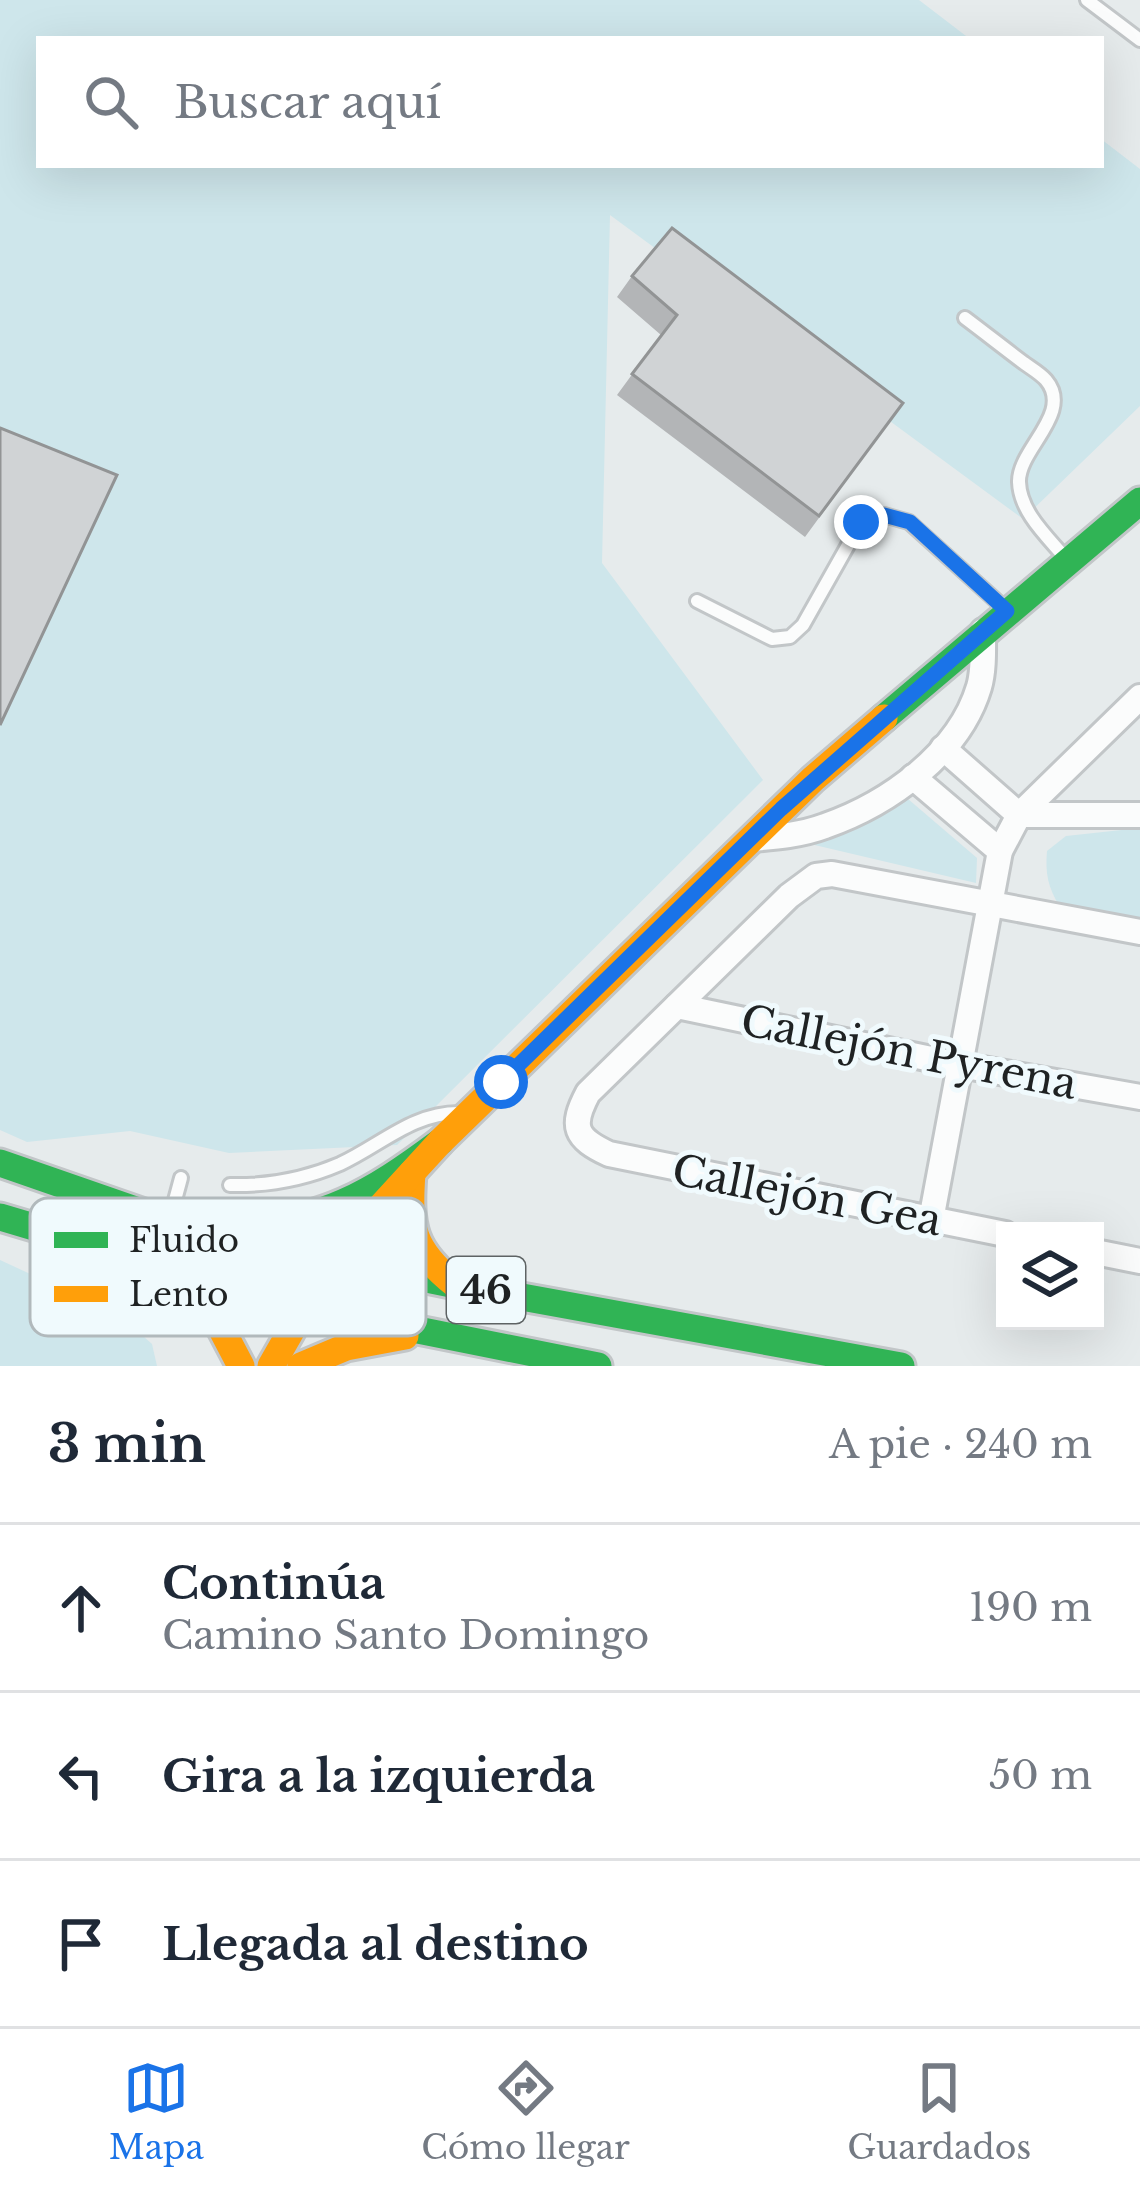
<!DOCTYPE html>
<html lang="es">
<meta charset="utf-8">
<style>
body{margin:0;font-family:"Libre Baskerville",serif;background:#f6f6f7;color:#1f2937}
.controls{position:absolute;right:36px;bottom:36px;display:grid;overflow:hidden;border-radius:0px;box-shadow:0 12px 48px #0002}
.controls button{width:108px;height:108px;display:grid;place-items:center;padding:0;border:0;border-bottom:3px solid #e0e1e3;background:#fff;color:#1f2937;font:60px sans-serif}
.stop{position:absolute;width:36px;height:36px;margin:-27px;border:9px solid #1a73e8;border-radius:50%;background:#fff}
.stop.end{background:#1a73e8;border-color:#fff;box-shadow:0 3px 12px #0008}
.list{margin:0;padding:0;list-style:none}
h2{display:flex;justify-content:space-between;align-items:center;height:156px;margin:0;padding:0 48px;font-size:51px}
h2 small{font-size:39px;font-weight:400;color:#747a83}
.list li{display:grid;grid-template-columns:78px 1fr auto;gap:36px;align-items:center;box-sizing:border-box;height:168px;padding:0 48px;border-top:3px solid #e0e1e3}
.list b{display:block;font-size:45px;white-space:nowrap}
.list p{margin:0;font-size:39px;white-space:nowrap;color:#747a83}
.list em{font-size:39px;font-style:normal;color:#747a83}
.icon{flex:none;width:66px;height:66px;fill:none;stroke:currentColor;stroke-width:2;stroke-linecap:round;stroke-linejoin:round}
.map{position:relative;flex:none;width:1140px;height:1366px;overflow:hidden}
.search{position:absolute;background:#fff;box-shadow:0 12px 48px #0002;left:36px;right:36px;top:36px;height:132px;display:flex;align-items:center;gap:30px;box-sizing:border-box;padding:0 42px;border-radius:0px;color:#747a83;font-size:45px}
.sheet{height:660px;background:#fff}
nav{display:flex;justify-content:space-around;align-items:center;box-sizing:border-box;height:168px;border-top:3px solid #e0e1e3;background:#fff;font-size:33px;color:#747a83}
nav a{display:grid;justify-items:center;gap:6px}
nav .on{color:#1a73e8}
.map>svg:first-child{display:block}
.green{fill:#cee6eb}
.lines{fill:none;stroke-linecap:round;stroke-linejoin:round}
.lane-casing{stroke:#c2c6c8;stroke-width:18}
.street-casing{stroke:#c2c6c8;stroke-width:30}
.fast-casing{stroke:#c2c6c8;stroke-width:33}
.slow-casing{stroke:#c2c6c8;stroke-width:33}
.lane{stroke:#fbfcfc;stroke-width:12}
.street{stroke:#fbfcfc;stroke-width:24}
.fast{stroke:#30b455;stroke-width:27}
.slow{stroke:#ff9f0a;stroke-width:27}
.wall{fill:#b3b5b7}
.building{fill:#d0d3d5;stroke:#929495;stroke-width:3}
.route{stroke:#1a73e8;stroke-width:15}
.labels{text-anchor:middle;stroke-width:10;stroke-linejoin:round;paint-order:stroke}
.shield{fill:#f0fafd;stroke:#5e6364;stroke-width:3}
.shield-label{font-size:39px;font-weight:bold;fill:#1f2223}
.street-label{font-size:42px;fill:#1f2223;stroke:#f0fafd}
.key{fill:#f0fafd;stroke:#b1b9bc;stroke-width:3}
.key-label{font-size:33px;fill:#1f2223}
</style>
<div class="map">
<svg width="1140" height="1366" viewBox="0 0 1140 1366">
<rect width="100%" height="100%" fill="#e6ebec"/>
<g class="green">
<path d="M0,0H919L970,39H39V165H1101V139L1140,169V406L1023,519L610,215L602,563L763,780L397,1145L229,1153L130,1131L27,1142L0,1130Z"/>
<path d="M908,799L977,858L976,883L806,843Z"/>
<path d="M1140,828V921L1060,907C1048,888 1045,873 1047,851L1066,836Z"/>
<path d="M0,1260L119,1315L152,1344L157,1366H0Z"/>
</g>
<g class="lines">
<defs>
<g id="lane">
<path d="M1087,0L1140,40"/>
<path d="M965,318C985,333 1004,348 1024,363C1031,368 1041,374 1046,380C1074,413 1018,449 1019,482C1020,513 1049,538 1067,560"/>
<path d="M697,601L772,639L790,637L803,625L861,522L884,515L909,522L1002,606"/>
<path d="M230,1185C268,1186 305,1179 340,1164C381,1145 412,1113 459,1113"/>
<path d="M171,1215L181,1178"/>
</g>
<g id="street">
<path d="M943,748L1019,815H1140"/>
<path d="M913,777L1000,851"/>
<path d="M751,839C776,837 801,835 825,826C888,804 959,754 979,687C984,670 983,649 983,631"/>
<path d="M677,1006L960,1065L1140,1097"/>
<path d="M931,1220L1000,851L1019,815L1140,697"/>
<path d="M1005,1234L609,1154C575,1138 570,1127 588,1093L789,896L816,876L832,874L1140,932"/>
<path d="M1095,1252L1140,1261"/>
</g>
<g id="fast">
<path d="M884,718L1140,501"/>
<path d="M0,1163L170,1222L254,1244L456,1285L901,1366"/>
<path d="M0,1217L303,1307L598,1366"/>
<path d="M234,1227C324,1221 369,1195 440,1142"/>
</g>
<g id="slow">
<path d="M412,1173C408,1228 412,1250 456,1285"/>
<path d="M169,1269L220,1326L241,1366"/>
<path d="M271,1366L331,1261L440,1142L813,779L884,718"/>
<path d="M301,1366L346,1347L405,1336"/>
</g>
</defs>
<use href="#lane" class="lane-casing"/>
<use href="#street" class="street-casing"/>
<use href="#fast" class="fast-casing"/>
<use href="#slow" class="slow-casing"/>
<use href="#lane" class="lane"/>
<use href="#street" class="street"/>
<use href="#fast" class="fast"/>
<use href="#slow" class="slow"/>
</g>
<path class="wall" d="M632,276L903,403L805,537L617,395L661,335L617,297Z"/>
<g class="building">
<path d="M672,228L903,403L819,516L632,374L677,315L632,276Z"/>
<path d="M0,428L117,475L0,725Z"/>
</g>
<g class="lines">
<path class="route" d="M501,1082L781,809L1007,611L910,522L884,515L861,522"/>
</g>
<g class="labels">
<rect class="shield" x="447" y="1257" width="78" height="66" rx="9"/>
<g class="shield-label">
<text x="486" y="1304">46</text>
</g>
<g class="street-label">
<text transform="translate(909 1052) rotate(11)" y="15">Callejón Pyrena</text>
<text transform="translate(807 1195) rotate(11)" y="15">Callejón Gea</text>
</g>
</g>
<rect x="30" y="1198" width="396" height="138" rx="18" class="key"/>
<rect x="54" y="1232" width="54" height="16" fill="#30b455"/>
<rect x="54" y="1286" width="54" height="16" fill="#ff9f0a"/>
<g class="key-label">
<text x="129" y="1252">Fluido</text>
<text x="129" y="1306">Lento</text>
</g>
</svg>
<div class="controls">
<button><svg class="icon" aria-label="layers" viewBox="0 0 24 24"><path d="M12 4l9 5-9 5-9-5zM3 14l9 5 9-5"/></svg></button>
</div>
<div class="stop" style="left:501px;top:1082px"></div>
<div class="stop end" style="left:861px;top:522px"></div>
<div class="search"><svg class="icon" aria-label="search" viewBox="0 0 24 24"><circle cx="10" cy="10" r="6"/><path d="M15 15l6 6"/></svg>Buscar aquí</div>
</div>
<section class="sheet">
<h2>3 min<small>A pie · 240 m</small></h2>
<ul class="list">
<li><svg class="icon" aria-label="ahead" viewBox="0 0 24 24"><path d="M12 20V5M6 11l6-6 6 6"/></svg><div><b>Continúa</b><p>Camino Santo Domingo</p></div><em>190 m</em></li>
<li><svg class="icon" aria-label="left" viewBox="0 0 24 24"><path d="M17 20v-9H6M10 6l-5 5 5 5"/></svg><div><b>Gira a la izquierda</b></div><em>50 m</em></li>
<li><svg class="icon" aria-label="arrive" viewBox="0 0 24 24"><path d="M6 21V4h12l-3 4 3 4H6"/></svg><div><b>Llegada al destino</b></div></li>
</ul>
</section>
<nav>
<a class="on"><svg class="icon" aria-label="map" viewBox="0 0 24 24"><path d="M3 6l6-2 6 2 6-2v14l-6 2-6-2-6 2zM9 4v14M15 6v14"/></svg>Mapa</a>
<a><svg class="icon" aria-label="directions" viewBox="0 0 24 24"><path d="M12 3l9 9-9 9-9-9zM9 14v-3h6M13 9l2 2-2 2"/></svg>Cómo llegar</a>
<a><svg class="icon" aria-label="saved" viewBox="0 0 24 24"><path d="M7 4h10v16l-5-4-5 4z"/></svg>Guardados</a>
</nav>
